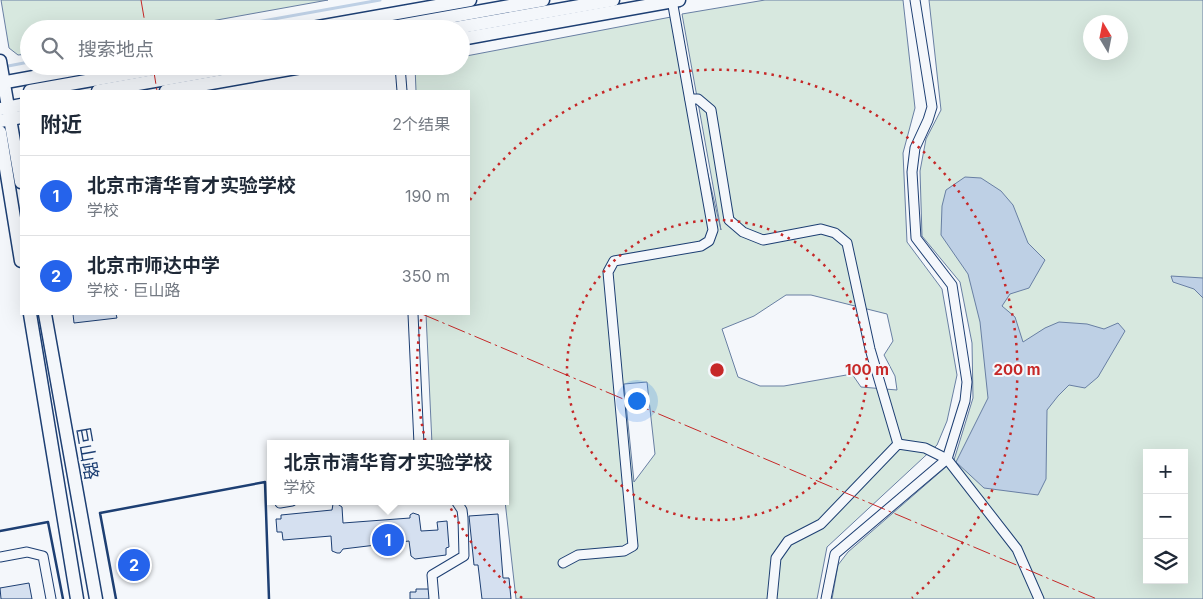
<!DOCTYPE html>
<html lang="zh">
<meta charset="utf-8">
<style>
body{margin:0;font-family:Inter,"Noto Sans SC",sans-serif;background:#f2f2f3;color:#1f2937}
.controls{position:absolute;right:15px;bottom:15px;display:grid;overflow:hidden;border-radius:0px;box-shadow:0 5px 20px #0002}
.controls button{width:45px;height:45px;display:grid;place-items:center;padding:0;border:0;border-bottom:1px solid #e0e1e3;background:#fff;color:#1f2937;font:25px sans-serif}
.compass{position:absolute;left:1083px;top:15px;width:45px;height:45px;border-radius:50%;background:#fff;box-shadow:0 5px 20px #0002;rotate:350deg}
.you{position:absolute;left:636px;top:400px;width:18px;height:18px;margin:-12px;border:4px solid #fff;border-radius:50%;background:#1a73e8;box-shadow:0 0 0 8px #1a73e833}
.badge{display:grid;place-items:center;width:32px;height:32px;border-radius:50%;background:#2563eb;color:#fff;font-size:16px;font-weight:700}
.pin{position:absolute;translate:-50% -50%;border:2px solid #fff;box-shadow:0 1px 5px #0006}
.popup{position:absolute;left:267px;top:440px;width:242px;height:65px;box-sizing:border-box;display:grid;place-content:center;border-radius:0px;background:#fff;filter:drop-shadow(0 1px 4px #0005);font-size:16px;white-space:nowrap;color:#747a83}
.popup b{font-size:19px;color:#1f2937}
.popup::after{content:'';position:absolute;left:50%;top:100%;margin-left:-10px;border:10px solid transparent;border-top-color:#fff}
.list{margin:0;padding:0;list-style:none}
h2{display:flex;justify-content:space-between;align-items:center;height:65px;margin:0;padding:0 20px;font-size:21px}
h2 small{font-size:16px;font-weight:400;color:#747a83}
.list li{display:grid;grid-template-columns:32px 1fr auto;gap:15px;align-items:center;box-sizing:border-box;height:80px;padding:0 20px;border-top:1px solid #e0e1e3}
.list b{display:block;font-size:19px;white-space:nowrap}
.list p{margin:0;font-size:16px;white-space:nowrap;color:#747a83}
.list em{font-size:16px;font-style:normal;color:#747a83}
.icon{flex:none;width:28px;height:28px;fill:none;stroke:currentColor;stroke-width:2;stroke-linecap:round;stroke-linejoin:round}
.map{position:relative;flex:none;width:1203px;height:599px;overflow:hidden}
.search{position:absolute;background:#fff;box-shadow:0 5px 20px #0002;left:20px;top:20px;width:450px;height:55px;display:flex;align-items:center;gap:12px;box-sizing:border-box;padding:0 18px;border-radius:28px;color:#747a83;font-size:19px}
.panel{position:absolute;background:#fff;box-shadow:0 5px 20px #0002;left:20px;top:90px;width:450px;height:225px;border-radius:0px}
.map>svg:first-child{display:block}
.green{fill:#d7e8df;stroke:#687fa3;fill-rule:evenodd}
.water{fill:#bed0e5;stroke:#687fa3}
.lines{fill:none;stroke-linecap:round;stroke-linejoin:round}
.stream{stroke:#bed0e5;stroke-width:3}
.building{fill:#d5e0f0;stroke:#1d3f73}
.street-casing{stroke:#1d3f73;stroke-width:11}
.secondary-casing{stroke:#1d3f73;stroke-width:15}
.street{stroke:#f4f7fb;stroke-width:9}
.secondary{stroke:#f4f7fb;stroke-width:12}
.wall{stroke:#1d3f73;stroke-width:2.5}
.power{stroke:#c62828;stroke-width:1;stroke-dasharray:18 4 2.5 4;stroke-linecap:butt}
.ring{fill:none;stroke:#c62828;stroke-width:2.5;stroke-dasharray:2.5 5}
.labels{text-anchor:middle;stroke-width:4;stroke-linejoin:round;paint-order:stroke}
.street-label{font-size:18px;fill:#1d3f73;stroke:#f4f7fb}
.centre{fill:#c62828;stroke:#f4f7fb;stroke-width:2.5}
.ring-label{font-size:15px;text-anchor:middle;font-weight:bold;fill:#c62828;stroke:#f4f7fb;stroke-width:4;stroke-linejoin:round;paint-order:stroke}
</style>
<div class="map">
<svg width="1203" height="599" viewBox="0 0 1203 599">
<rect width="100%" height="100%" fill="#f4f7fb"/>
<g class="green">
<path d="M1,0H328L167,29H29V54L18,55L9,48Z"/>
<path d="M765,0H903L915,108L903,153L907,242L942,289L957,375L947,421L937,445L827,547L817,599H516L505,501L506,444H432L426,314H469V91H416L415,66H461V57L671,17L721,230L682,14ZM786,295H811L887,314L893,341L884,355L895,376L897,390L861,387L852,374L784,386H760L738,377L722,329L754,316ZM647,382L655,454L634,482L624,384Z"/>
<path d="M929,0H1203V599H832L838,565L848,552L954,460L973,398L972,343L960,282L922,236L920,171L926,139L941,110ZM1090,22H1120V52H1090ZM1147,453H1184V580H1147Z"/>
</g>
<g class="water">
<path d="M965,177L981,178L1001,191L1013,205L1028,243L1045,260L1029,288L1010,294L1002,306L1015,317L1023,342L1045,328L1059,322L1087,324L1104,329L1118,323L1125,331L1098,377L1085,388L1069,385L1058,396L1047,410L1046,479L1038,495L984,488L956,462L988,398L980,322L968,274L941,235L942,206L946,190Z"/>
<path d="M1171,276L1203,278V298L1194,289L1173,282Z"/>
</g>
<g class="lines">
<g class="stream">
<path d="M218,29L380,0"/>
<path d="M3,67L29,62"/>
</g>
</g>
<g class="building">
<path d="M73,314H116L117,318L74,323Z"/>
<path d="M336,503L342,507L343,523L410,518V515L413,513L419,515L421,531L438,530L437,522L447,521L449,547L446,548V555L415,559L411,556L409,541L343,549L340,553H337L332,551L331,536L283,540L282,532H277L276,519H281V515L332,510L333,504Z"/>
<path d="M498,514L503,578H509L511,599H482L478,565H474L469,516Z"/>
<path d="M29,583L32,599H1L0,588Z"/>
<path d="M416,589H431L432,599H410V592H416Z"/>
</g>
<g class="lines">
<defs>
<g id="street">
<path d="M400,66L402,91"/>
<path d="M690,99H698L711,110L729,220L743,232L763,240L821,229L835,233L847,243L870,349L898,444"/>
<path d="M413,314L419,444"/>
<path d="M280,503L292,501"/>
<path d="M0,557L27,552L43,556L51,599"/>
<path d="M563,563L578,555L624,551L633,546L608,272L614,261L701,246L709,241L713,230L672,0"/>
<path d="M434,599L432,575L464,556L463,518L462,510L456,501"/>
<path d="M772,599L776,558L788,541L821,524L898,444L925,448L947,459L1017,549L1039,599"/>
<path d="M826,599L835,554L947,459L965,401L967,382L952,285L916,238L912,172L915,148L928,120L932,107L915,0"/>
</g>
<g id="secondary">
<path d="M307,29L470,0"/>
<path d="M382,29L543,0"/>
<path d="M450,29L613,0"/>
<path d="M461,39L679,0"/>
<path d="M0,61L21,182"/>
<path d="M0,83L94,66"/>
<path d="M30,91L171,66"/>
<path d="M98,91L239,66"/>
<path d="M166,91L307,66"/>
<path d="M0,109L21,105"/>
<path d="M0,121L21,117"/>
<path d="M0,132L21,261"/>
<path d="M30,314L77,599"/>
<path d="M45,314L96,599"/>
</g>
</defs>
<use href="#street" class="street-casing"/>
<use href="#secondary" class="secondary-casing"/>
<use href="#street" class="street"/>
<use href="#secondary" class="secondary"/>
<g class="wall">
<path d="M0,531L48,522L63,599"/>
<path d="M116,599L100,513L265,482L269,599"/>
</g>
<g class="power">
<path d="M141,0L146,29"/>
<path d="M153,66L157,91"/>
<path d="M422,314L1097,599"/>
</g>
</g>
<g class="ring">
<circle cx="717" cy="370" r="150"/>
<path d="M522 598A300 300 0 0 1 422 315M470 200A300 300 0 1 1 912 598"/>
</g>
<g class="labels">
<g class="street-label">
<text transform="translate(87 453) rotate(80)" y="6">巨山路</text>
</g>
</g>
<circle cx="717" cy="370" r="8" class="centre"/>
<g class="ring-label">
<text x="867" y="375">100 m</text>
<text x="1017" y="375">200 m</text>
</g>
</svg>
<div class="controls">
<button>+</button>
<button>−</button>
<button><svg class="icon" aria-label="layers" viewBox="0 0 24 24"><path d="M12 4l9 5-9 5-9-5zM3 14l9 5 9-5"/></svg></button>
</div>
<svg class="compass" viewBox="-18 -18 36 36"><path d="M0-13l5 13h-10z" fill="#e53935"/><path d="M0 13l5-13h-10z" fill="#747a83"/></svg>
<div class="you"></div>
<div class="pin badge" style="left:388px;top:540px">1</div>
<div class="popup"><b>北京市清华育才实验学校</b>学校</div>
<div class="pin badge" style="left:134px;top:565px">2</div>
<div class="search"><svg class="icon" aria-label="search" viewBox="0 0 24 24"><circle cx="10" cy="10" r="6"/><path d="M15 15l6 6"/></svg>搜索地点</div>
<section class="panel">
<h2>附近<small>2个结果</small></h2>
<ul class="list">
<li><span class="badge">1</span><div><b>北京市清华育才实验学校</b><p>学校</p></div><em>190 m</em></li>
<li><span class="badge">2</span><div><b>北京市师达中学</b><p>学校 · 巨山路</p></div><em>350 m</em></li>
</ul>
</section>
</div>
